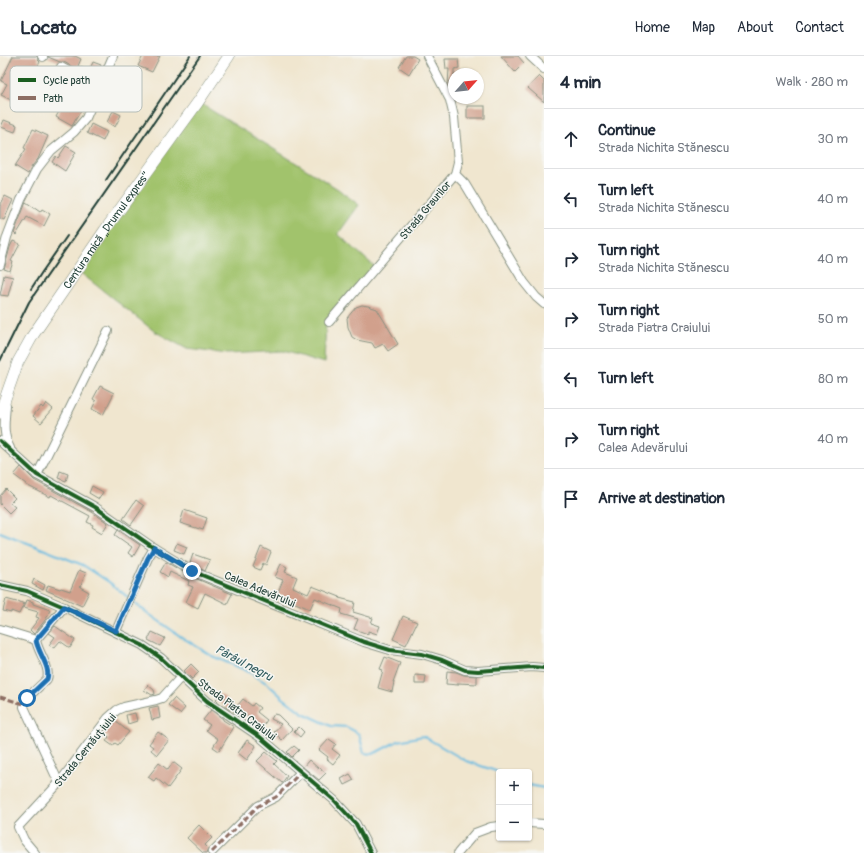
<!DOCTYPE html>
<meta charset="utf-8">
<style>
body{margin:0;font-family:Pangolin,sans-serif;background:#f2f2f3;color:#1f2937}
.controls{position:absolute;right:12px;bottom:12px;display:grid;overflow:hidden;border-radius:4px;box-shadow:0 1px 3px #0004}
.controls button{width:36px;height:36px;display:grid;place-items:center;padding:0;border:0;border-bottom:1px solid #e0e1e3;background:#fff;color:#1f2937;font:20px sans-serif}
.compass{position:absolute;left:448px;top:12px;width:36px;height:36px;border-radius:50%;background:#fff;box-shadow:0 1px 3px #0004;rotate:63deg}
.stop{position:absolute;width:12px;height:12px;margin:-9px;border:3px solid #1f6fb2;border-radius:50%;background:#fff}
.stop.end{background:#1f6fb2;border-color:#fff;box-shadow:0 1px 4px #0008}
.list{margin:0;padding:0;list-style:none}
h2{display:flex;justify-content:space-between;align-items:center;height:52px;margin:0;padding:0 16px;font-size:17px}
h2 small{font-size:13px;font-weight:400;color:#747a83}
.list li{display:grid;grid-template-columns:26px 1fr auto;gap:12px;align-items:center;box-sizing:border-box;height:60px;padding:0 16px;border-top:1px solid #e0e1e3}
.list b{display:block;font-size:15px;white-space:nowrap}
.list p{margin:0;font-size:13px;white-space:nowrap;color:#747a83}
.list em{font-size:13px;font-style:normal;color:#747a83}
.icon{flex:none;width:22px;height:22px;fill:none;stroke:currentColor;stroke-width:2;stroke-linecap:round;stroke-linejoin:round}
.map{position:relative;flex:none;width:544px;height:797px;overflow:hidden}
header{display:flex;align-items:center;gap:24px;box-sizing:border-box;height:56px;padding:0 20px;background:#fff;border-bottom:1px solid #e0e1e3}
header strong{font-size:19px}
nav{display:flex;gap:22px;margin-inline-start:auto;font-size:14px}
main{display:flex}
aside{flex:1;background:#fff}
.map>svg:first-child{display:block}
.green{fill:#a1c36c;stroke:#608050}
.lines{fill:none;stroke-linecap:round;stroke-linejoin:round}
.stream{stroke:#65bbe1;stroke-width:2}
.building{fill:#d1a08c}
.street-casing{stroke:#889282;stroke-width:10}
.secondary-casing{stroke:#889282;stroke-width:12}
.street{stroke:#fff;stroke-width:8}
.secondary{stroke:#fff;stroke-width:11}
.rail{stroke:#1f3d34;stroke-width:2}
.quiet{stroke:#8d6e63;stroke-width:3;stroke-dasharray:6 3;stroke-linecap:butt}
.cycleway-casing{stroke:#f6f6f2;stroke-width:6}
.cycleway{stroke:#1b5e20;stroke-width:4}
.route{stroke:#1f6fb2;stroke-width:5}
.labels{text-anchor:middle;stroke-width:3;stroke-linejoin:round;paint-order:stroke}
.street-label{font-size:11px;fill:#1f3d34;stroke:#f6f6f2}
.water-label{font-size:12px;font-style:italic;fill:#305c5f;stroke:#f6f6f2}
.key{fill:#f6f6f2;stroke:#b6beb9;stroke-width:1}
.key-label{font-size:11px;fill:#1f3d34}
</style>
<header>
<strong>Locato</strong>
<nav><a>Home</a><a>Map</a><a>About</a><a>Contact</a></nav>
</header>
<main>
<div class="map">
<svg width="544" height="797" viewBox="0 0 544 797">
<rect width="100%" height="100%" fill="#f6f6f2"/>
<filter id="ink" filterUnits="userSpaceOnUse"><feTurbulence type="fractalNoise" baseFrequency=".025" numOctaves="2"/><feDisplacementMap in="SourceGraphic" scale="8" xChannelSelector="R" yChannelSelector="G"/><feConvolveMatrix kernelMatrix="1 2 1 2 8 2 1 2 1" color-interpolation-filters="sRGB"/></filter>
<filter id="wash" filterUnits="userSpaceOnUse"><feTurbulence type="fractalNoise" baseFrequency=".012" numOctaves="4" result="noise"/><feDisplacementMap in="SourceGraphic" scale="16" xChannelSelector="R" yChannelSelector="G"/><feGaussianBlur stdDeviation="0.9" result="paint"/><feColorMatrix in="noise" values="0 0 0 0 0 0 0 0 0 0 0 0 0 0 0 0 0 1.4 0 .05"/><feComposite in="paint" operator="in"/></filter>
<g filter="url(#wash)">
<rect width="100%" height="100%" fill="#f0e6cf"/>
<path class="green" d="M198,46L338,133L359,149L338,178L375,211L326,266L324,307L283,295L227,298L187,293L154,275L77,214Z"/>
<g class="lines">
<g class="stream">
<path d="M0,476L83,509L109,526L129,542"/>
<path d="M132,545L146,556L180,580L212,600L245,614L268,628L283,642L303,657L331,670L347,671L359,678L364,697L373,698L398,685L423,680L466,705L499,716"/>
<path d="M529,729L544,732"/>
</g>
</g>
<g id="blocks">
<g class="building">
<path d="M13,0H37L38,4L40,6L34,17L21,10L13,26L16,27L13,34L28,41L23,50L1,39L7,28L1,25Z"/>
<path d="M48,0H75L81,3L78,10L89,15L93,6L101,9L96,25L64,6H60L48,1Z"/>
<path d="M143,0H160L152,16L138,10Z"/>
<path d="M406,0H413L418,3L409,18L399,11Z"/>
<path d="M501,0H518L524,7L515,16Z"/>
<path d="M445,3H458L459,12L454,13V29L448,28L449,13H446Z"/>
<path d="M539,20L544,25V46L528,32Z"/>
<path d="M65,23L82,29L92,35L86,48L85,47L72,70L56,61L69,37L61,34Z"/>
<rect x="467" y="50" width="18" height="12"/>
<path d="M113,55L121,59L115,71L107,66Z"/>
<path d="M4,64L17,69L15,76L1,71Z"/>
<path d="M91,68L107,76L103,85L87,77Z"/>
<path d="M33,73L48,80L38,103L32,110L28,118L15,110L26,93L24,92Z"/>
<path d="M66,90L76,96L65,115L52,106L56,100L58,102Z"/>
<path d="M5,140L13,144L4,164L0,162V150Z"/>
<path d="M26,146L40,156L42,153L50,158L44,170L27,161L16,179L14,177Z"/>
<path d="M13,185L20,188L11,205L13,206L10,215L4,213L5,210L10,191Z"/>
<path d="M4,219L13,221L8,240L0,239Z"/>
<path d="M362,249L368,250L377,253L398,288L388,295L383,288L375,292L372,287L357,284L352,281L348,271L347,262L356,251Z"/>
<path d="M100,330L114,337L103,359L92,353L96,345L93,343Z"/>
<path d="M46,347L53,353L41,367L33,360L41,350L43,352Z"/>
<path d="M21,411L34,424L92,456L108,467L102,477L92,471L93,469L87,466L90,460L51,439L50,441L26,429V428L14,419Z"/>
<path d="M60,415L68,418L66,425L58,422Z"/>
<path d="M92,430L103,436L99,443L89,437Z"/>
<path d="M6,433L15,442L10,447L15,451L9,457L0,448V440Z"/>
<path d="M136,444L144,450L131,469L123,463Z"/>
<path d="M184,454L207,462L203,474L180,467Z"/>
<path d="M118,474L140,489L133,501L128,497L132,491L115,479Z"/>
<path d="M177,487L187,491L184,498L174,494Z"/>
<path d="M261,491L271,496L266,509L263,507L260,514L253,511Z"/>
<path d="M193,498L210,504L205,515L190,507Z"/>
<path d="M166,506L190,520L232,538L227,548L205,537L198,552L186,546L193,531L188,529L189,525L174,518L170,516L168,521L160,516Z"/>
<path d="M281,508L287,511L285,516L297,521L293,531L308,538L312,530L340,541L339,542L355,546L353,556L373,562L371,567L380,570L377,578L368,575V578L354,573L358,563L341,558L342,553L315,542L310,553L288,544L289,543L277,538L283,524L275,521Z"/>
<path d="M79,514L86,517L80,531L89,536L82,550L46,534L48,529L60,533L61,532L70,535Z"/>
<path d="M34,523L45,529L43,534L32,528Z"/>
<path d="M6,543L17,546L18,545L24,548L19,558L11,555V557L3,555Z"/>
<path d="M27,544L33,546V548L50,554L46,563L34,578L30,574L39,562L36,561L38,556L24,552Z"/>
<path d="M403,560L417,566L406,589L393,583Z"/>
<path d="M55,570L75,584L70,592L60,585L54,592L49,589L55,581L49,577Z"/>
<path d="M152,576L165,582L160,590L148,584Z"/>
<path d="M385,601L400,607L393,626H394L392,636L378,632L383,614L380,613Z"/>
<path d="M191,608L199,616L192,623L184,615Z"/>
<path d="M447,615L456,616L464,619L477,620V628L458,627V629L446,628Z"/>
<path d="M415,619L426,620L425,628H415Z"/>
<path d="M148,629L154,634L155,638L152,639L144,634Z"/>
<path d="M220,638L227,643V644L234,650L230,654L217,645H218L216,643Z"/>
<path d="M174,642L185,652L180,658L168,649Z"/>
<path d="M243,643L252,650L254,647L260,652L257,656L267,664L260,674L252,668L254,665L241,656L238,660L233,655Z"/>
<path d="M158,650L160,662L152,664L149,652Z"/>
<path d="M211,654L223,663V664L234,671L219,695L213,691L218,683L206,674L210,669L203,664Z"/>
<path d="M135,657L137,665L128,668L126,659Z"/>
<path d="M274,658L278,659L292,673L282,684L274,676L281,668L271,663Z"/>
<path d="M114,664L129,676L118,689L115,687L113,690L106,685L109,681L103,677Z"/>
<path d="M299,671L304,676L300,681L294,676Z"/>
<path d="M158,676L169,684L157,699L151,694L153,691L149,688Z"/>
<path d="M329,683L336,688L332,693L340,699L333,708L327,703L328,701L319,694Z"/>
<path d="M247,684L256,690L247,704L238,697Z"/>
<path d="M294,690L299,694L292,701L287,696Z"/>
<path d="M266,696L277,705L274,708L287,720L282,727L257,705Z"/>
<path d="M309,704L319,713L320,712L326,717L319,724L303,711Z"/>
<path d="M173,706L182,713L168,732L156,722L154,725L148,721L159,707L168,714Z"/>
<path d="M350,718L354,724L344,729L341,723Z"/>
<path d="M199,769L212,782L205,789L208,792L206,797H203L187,782Z"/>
</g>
</g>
</g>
<g filter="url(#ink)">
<use href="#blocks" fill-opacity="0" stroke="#889282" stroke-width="1"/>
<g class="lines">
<defs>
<g id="street">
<path d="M42,0L43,1"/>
<path d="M530,0L544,13"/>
<path d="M61,11L99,33"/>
<path d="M455,118L465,128L524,226L536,241L544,248"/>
<path d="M0,209L7,181L21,144L37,113L51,95L74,76L86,62L113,0"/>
<path d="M329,266L455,118L458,106L454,61L450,44L427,0"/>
<path d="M6,349C5,364 2,378 10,392"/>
<path d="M0,385L37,419L95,451L154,492L192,515L364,586L390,594L422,598L442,604L465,614L478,615L532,611L544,612"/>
<path d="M37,419L108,275"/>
<path d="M0,529L27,535L64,551L142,589L161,602L207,645L260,681L280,698L334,744L356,768L371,797"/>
<path d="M0,573L36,584"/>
<path d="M116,575L148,502L154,492"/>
<path d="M59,727L24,651L25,645L27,642L47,623C51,611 38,597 36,584L64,551"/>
<path d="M529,767L544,768"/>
<path d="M212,796L258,750L276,741L301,716"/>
<path d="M35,797L24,784L18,771L59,727L108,662L117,654L124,651L156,644L162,642L181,621"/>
<path d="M458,797L475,777L491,771L499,770"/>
</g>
<g id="secondary">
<path id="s1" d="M0,357L18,306L33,279L105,174L198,46L229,0"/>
</g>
</defs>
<use href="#street" class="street-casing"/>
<use href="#secondary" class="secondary-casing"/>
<use href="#street" class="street"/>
<use href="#secondary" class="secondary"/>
<g class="rail">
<path d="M106,124L190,0"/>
<path d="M31,233L42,216L67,180"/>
<path d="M0,305L2,301L29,246L200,0"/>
</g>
<g class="quiet">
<path d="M0,641L24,648"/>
<path d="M212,796L258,750L276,741L301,716"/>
</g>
<defs>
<g id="cycleway">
<path d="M0,385L37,419L95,451L154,492L192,515L364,586L390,594L422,598L442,604L465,614L478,615L532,611L544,612"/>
<path d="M0,529L27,535L64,551L142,589L161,602L207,645L260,681L280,698L334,744L356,768L371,797"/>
</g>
</defs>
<use href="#cycleway" class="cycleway-casing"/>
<use href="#cycleway" class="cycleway"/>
</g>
</g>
<g class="lines" filter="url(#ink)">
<path class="route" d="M27,642L47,623C51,611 38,597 36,584L64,551L116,575L148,502L154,492L192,515"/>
</g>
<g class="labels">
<g class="street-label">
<text transform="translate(425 154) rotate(-50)" y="4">Strada Graurilor</text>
<text dy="4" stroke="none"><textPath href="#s1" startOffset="213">Centura mică „Drumul expres”</textPath></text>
<text transform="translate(260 533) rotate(23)" y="4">Calea Adevărului</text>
<text transform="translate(237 653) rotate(37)" y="4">Strada Piatra Craiului</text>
<text transform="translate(85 694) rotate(-51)" y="4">Strada Cernăuțiului</text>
</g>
<g class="water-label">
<text transform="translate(244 607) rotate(28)" y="4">Pârâul negru</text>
</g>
</g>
<rect x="10" y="10" width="132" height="46" rx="6" class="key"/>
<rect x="18" y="22" width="18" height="4" fill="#1b5e20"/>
<rect x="18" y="40" width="18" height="4" fill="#8d6e63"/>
<g class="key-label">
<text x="43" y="28">Cycle path</text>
<text x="43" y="46">Path</text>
</g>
</svg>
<div class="controls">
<button>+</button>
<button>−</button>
</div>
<svg class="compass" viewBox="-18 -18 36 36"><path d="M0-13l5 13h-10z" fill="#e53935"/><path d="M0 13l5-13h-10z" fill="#747a83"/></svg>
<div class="stop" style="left:27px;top:642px"></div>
<div class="stop end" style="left:192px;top:515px"></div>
</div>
<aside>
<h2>4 min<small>Walk · 280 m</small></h2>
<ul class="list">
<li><svg class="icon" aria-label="ahead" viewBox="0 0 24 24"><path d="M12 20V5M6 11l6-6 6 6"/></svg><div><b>Continue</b><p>Strada Nichita Stănescu</p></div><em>30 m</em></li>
<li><svg class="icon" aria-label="left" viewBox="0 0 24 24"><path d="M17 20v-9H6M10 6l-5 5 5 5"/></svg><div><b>Turn left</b><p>Strada Nichita Stănescu</p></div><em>40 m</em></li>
<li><svg class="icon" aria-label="right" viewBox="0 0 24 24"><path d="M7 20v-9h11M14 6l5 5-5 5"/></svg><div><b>Turn right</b><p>Strada Nichita Stănescu</p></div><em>40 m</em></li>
<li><svg class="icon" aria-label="right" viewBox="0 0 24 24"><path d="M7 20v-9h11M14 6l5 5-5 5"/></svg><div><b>Turn right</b><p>Strada Piatra Craiului</p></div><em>50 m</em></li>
<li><svg class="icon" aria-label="left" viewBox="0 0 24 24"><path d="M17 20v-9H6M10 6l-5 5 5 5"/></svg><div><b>Turn left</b></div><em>80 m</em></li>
<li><svg class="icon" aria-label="right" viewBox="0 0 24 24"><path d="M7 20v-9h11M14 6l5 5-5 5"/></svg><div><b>Turn right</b><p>Calea Adevărului</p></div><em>40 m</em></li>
<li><svg class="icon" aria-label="arrive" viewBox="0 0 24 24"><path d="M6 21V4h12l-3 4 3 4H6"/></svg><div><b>Arrive at destination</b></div></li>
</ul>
</aside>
</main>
